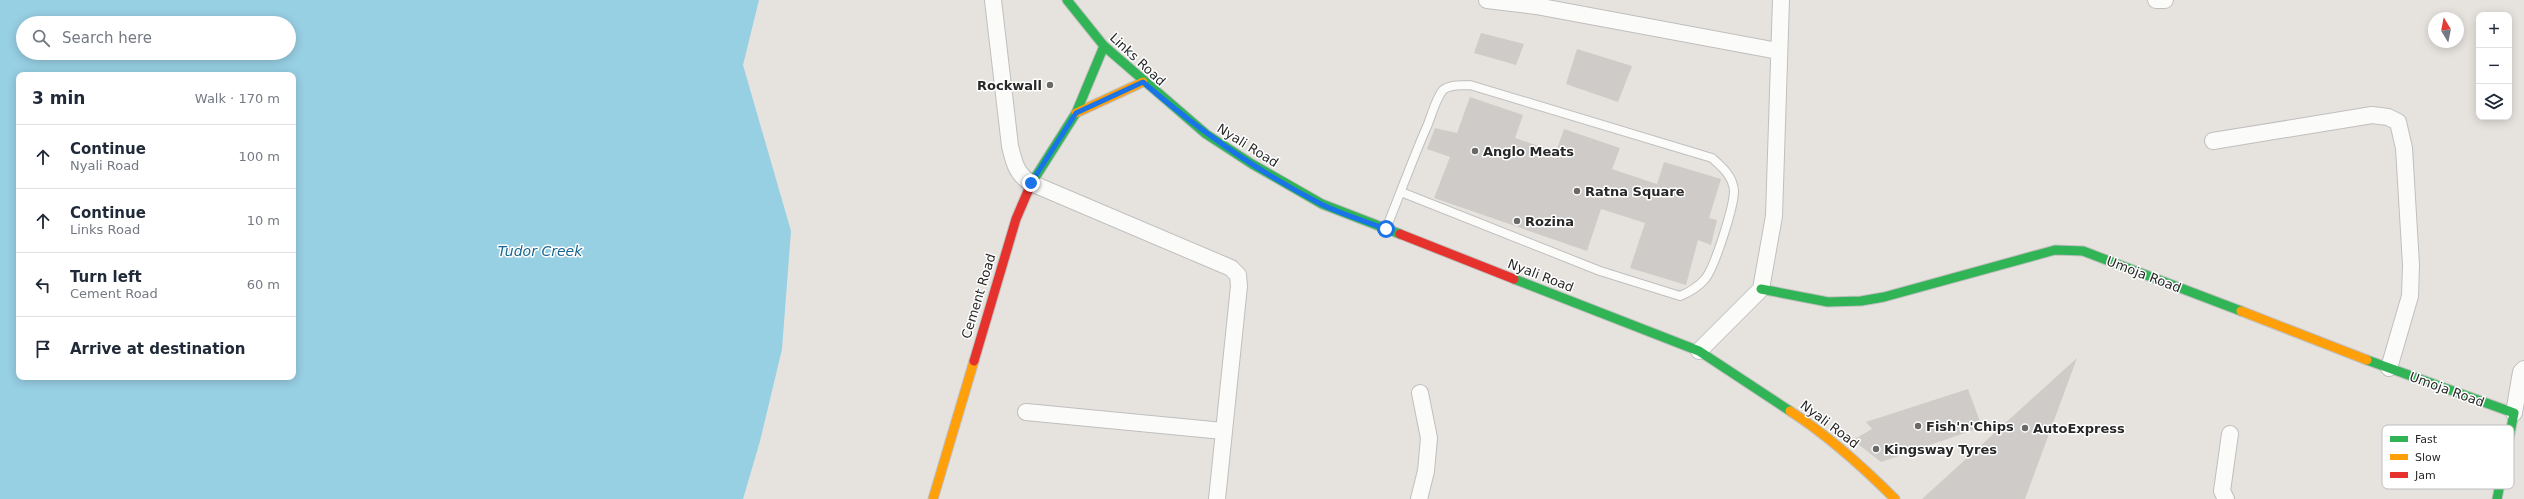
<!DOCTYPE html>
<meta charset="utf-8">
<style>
body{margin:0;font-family:"DejaVu Sans",sans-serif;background:#f6f6f7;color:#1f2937}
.controls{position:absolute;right:12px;top:12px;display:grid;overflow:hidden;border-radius:8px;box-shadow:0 2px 10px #0003}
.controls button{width:36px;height:36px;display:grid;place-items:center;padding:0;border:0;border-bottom:1px solid #e0e1e3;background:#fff;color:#1f2937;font:20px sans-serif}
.compass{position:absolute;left:2428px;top:12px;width:36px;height:36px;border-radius:50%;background:#fff;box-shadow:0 2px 10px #0003;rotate:350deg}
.stop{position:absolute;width:12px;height:12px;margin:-9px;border:3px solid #1a73e8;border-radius:50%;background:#fff}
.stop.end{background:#1a73e8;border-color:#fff;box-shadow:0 1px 4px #0008}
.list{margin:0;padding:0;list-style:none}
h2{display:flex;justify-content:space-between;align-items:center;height:52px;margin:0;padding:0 16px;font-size:17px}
h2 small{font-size:13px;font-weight:400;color:#747a83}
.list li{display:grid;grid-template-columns:26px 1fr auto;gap:12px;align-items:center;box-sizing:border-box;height:64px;padding:0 16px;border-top:1px solid #e0e1e3}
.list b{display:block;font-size:15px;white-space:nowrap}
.list p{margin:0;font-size:13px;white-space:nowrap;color:#747a83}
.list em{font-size:13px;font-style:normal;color:#747a83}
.icon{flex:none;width:22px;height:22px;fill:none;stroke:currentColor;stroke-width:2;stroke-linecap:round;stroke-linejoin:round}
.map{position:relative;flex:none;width:2524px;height:499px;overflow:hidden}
.search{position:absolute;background:#fff;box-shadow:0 2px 10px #0003;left:16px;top:16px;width:280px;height:44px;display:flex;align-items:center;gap:10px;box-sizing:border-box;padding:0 14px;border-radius:22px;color:#747a83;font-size:15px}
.panel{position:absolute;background:#fff;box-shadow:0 2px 10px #0003;left:16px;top:72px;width:280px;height:308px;border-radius:8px}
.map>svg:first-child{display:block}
.water{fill:#97cfe3;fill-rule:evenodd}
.building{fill:#cecbc8}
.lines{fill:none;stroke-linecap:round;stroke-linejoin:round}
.lane-casing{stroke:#c0bfbf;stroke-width:10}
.street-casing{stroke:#c0bfbf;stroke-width:18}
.fast-casing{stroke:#c0bfbf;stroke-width:11}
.slow-casing{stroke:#c0bfbf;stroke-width:11}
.jam-casing{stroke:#c0bfbf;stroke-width:11}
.lane{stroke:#fbfbfa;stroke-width:8}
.street{stroke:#fbfbfa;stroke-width:16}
.fast{stroke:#30b455;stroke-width:9}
.slow{stroke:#ff9f0a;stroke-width:9}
.jam{stroke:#e5322d;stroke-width:9}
.route{stroke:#1a73e8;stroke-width:5}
.poi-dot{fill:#6a6968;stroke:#fff;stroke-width:1.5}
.labels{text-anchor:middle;stroke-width:3;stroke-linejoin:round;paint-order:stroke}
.street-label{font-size:13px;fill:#282828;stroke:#fff}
.poi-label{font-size:13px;font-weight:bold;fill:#282828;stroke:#fff;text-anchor:start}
.water-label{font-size:14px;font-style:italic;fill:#17658e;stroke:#fff}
.key{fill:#fff;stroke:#bebebe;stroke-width:1}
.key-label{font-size:11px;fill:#282828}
</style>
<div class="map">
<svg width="2524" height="499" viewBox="0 0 2524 499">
<rect width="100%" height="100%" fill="#e6e3de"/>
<path class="water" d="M0,0H759L743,65L791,231L782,349L760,441L743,499H0ZM23,23H289V53H23ZM19,75H293V377H19Z"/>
<g class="building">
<path d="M1481,33L1524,44L1516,65L1474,53Z"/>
<path d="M1577,49L1632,66L1618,102L1566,84Z"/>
<path d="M1470,97L1523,115L1515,138L1556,152L1564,129L1620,148L1612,169L1657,184L1664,162L1721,179L1709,218L1717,220L1711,245L1698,240L1686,285L1630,268L1645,223L1601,209L1587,251L1434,198L1450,157L1427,149L1435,128L1457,133Z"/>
<path d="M2077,358L2025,499H1922L1990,437Z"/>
<path d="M1968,389L1982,427L1881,462L1853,440L1872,429L1866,422Z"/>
</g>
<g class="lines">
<defs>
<path id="lane" d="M1386,229C1400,194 1413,158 1428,124C1432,114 1436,98 1443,90C1450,84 1462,86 1470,85L1712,158C1722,167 1733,176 1734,191C1734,206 1715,267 1705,279C1698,287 1690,292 1680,296L1600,271L1401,192"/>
<g id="street">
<path d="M993,0L1010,146C1014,162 1016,174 1031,183L1231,268L1238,275L1239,286L1217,499"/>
<path d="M1487,0L1536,6L1778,51"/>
<path d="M2156,0H2165"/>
<path d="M2213,141L2372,115L2388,117L2398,122L2404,148L2411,265L2410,296L2389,368"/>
<path d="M1699,351L1761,289L1774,216L1781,0"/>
<path d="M1026,412L1223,431"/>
<path d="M2514,413L2521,372L2524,369"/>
<path d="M1419,499L1426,471L1429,438L1420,393"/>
<path d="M2226,499L2222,491L2230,434"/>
</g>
<g id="fast">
<path d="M1067,0L1104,46L1206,134L1252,164L1322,204L1400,234"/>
<path d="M1031,184L1076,113L1104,46"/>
<path d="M1514,279L1699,351L1790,411"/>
<path d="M1761,289L1828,302L1861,301L1884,297L2055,250L2083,251L2241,311"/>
<path d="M2367,360L2514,413L2497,499"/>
</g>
<g id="slow">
<path d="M1076,113L1143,82"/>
<path d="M2241,311L2367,360"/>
<path d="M1790,411C1829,436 1862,466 1895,499"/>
<path d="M933,499L974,361"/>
</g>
<g id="jam">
<path d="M1400,234L1514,279"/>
<path d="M974,361L1016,219L1031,184"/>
</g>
</defs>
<use href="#lane" class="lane-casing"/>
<use href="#street" class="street-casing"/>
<use href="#fast" class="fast-casing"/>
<use href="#slow" class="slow-casing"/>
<use href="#jam" class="jam-casing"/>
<use href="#lane" class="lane"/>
<use href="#street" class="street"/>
<use href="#fast" class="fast"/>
<use href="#slow" class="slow"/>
<use href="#jam" class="jam"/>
</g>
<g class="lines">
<path class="route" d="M1031,183L1076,113L1143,82C1197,129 1257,171 1321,204C1341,214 1365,221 1386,229"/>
</g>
<g class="poi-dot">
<circle cx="1050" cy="85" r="4"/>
<circle cx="1475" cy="151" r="4"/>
<circle cx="1577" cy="191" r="4"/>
<circle cx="1517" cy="221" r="4"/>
<circle cx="1918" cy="426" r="4"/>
<circle cx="2025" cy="428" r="4"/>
<circle cx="1876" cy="449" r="4"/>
</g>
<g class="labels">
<g class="street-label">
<text transform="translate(1138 59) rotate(43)" y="5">Links Road</text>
<text transform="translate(1248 145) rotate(32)" y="5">Nyali Road</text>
<text transform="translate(2144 274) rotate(21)" y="5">Umoja Road</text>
<text transform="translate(1541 275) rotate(21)" y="5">Nyali Road</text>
<text transform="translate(978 296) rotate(-73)" y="5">Cement Road</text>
<text transform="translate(2447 389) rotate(20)" y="5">Umoja Road</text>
<text transform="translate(1830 424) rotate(37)" y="5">Nyali Road</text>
</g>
<g class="poi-label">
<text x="1042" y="90" text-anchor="end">Rockwall</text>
<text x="1483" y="156">Anglo Meats</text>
<text x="1585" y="196">Ratna Square</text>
<text x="1525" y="226">Rozina</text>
<text x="1926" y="431">Fish'n'Chips</text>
<text x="2033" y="433">AutoExpress</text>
<text x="1884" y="454">Kingsway Tyres</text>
</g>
<g class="water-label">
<text x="540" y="256">Tudor Creek</text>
</g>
</g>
<rect x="2382" y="425" width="132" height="64" rx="6" class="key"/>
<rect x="2390" y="436" width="18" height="6" fill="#30b455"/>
<rect x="2390" y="454" width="18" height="6" fill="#ff9f0a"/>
<rect x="2390" y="472" width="18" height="6" fill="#e5322d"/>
<g class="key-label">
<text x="2415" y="443">Fast</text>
<text x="2415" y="461">Slow</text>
<text x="2415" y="479">Jam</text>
</g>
</svg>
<div class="controls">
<button>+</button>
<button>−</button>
<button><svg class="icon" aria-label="layers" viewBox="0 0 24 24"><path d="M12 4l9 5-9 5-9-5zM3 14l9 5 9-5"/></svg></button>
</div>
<svg class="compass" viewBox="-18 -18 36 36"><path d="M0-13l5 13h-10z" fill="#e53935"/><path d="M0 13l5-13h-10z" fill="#747a83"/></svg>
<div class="stop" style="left:1386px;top:229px"></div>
<div class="stop end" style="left:1031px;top:183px"></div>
<div class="search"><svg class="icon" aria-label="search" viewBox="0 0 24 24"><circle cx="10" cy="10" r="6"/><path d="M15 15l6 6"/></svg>Search here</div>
<section class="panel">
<h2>3 min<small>Walk · 170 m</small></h2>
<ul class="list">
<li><svg class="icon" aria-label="ahead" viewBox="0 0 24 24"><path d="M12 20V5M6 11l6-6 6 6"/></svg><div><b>Continue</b><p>Nyali Road</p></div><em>100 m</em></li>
<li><svg class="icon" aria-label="ahead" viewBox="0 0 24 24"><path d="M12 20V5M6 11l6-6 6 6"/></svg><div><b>Continue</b><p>Links Road</p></div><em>10 m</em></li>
<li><svg class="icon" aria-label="left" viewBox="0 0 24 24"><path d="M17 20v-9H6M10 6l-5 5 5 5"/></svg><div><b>Turn left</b><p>Cement Road</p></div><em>60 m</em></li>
<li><svg class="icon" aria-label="arrive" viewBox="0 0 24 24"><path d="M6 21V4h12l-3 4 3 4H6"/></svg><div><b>Arrive at destination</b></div></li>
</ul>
</section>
</div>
